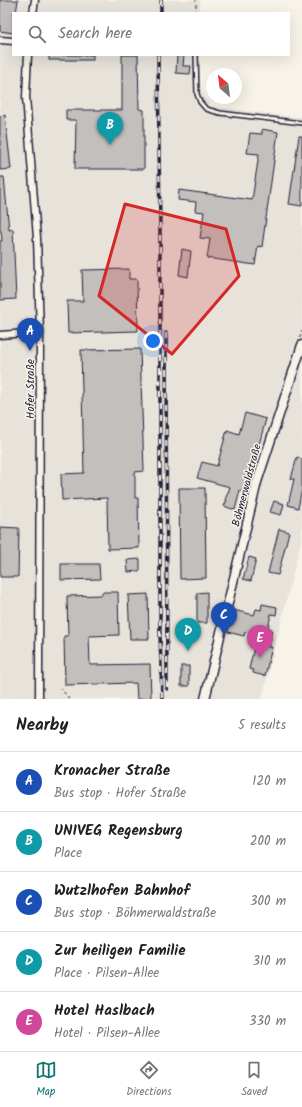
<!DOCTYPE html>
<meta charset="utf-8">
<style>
body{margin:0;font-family:Kalam,sans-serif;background:#f2f2f2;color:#222}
.compass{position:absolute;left:206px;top:68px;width:36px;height:36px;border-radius:50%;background:#fff;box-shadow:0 4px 16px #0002;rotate:332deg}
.you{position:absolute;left:153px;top:341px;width:14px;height:14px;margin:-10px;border:3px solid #fff;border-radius:50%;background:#1a73e8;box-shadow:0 0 0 6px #1a73e833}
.badge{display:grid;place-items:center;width:26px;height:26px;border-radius:50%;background:#0f766e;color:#fff;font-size:13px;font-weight:700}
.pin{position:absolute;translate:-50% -33px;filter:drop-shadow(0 1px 2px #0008)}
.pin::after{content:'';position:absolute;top:21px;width:14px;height:12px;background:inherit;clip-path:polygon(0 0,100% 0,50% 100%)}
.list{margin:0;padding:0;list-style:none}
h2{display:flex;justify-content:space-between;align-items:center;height:52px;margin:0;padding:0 16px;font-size:17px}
h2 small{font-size:13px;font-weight:400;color:#767676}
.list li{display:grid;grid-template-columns:26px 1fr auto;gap:12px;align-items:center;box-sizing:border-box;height:60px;padding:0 16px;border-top:1px solid #e0e0e0}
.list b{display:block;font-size:15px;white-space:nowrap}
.list p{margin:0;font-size:13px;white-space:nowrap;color:#767676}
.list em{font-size:13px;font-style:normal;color:#767676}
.icon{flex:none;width:22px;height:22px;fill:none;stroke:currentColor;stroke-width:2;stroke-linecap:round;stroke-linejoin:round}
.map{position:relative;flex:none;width:302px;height:699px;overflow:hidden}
.search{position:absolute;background:#fff;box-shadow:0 4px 16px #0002;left:12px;right:12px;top:12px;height:44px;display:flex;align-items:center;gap:10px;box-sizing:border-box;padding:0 14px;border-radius:0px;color:#767676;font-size:15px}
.sheet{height:352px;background:#fff}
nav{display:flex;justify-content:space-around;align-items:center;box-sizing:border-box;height:56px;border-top:1px solid #e0e0e0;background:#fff;font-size:11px;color:#767676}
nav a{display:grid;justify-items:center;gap:2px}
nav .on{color:#0f766e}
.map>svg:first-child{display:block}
.built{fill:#e7e3db}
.building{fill:#c2bfbd;stroke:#22223b}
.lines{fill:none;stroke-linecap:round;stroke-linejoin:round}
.lane-casing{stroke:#22223b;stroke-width:6}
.street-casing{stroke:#22223b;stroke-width:9}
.secondary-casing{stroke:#22223b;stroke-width:11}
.path{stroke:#22223b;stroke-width:1;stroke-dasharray:3 3;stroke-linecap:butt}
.lane{stroke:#f7f3e8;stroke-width:3}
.street{stroke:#f7f3e8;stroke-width:6}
.secondary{stroke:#f7f3e8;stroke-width:8}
.rail-casing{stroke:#22223b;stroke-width:3.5}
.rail{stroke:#f7f3e8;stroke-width:2;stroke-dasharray:6;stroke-linecap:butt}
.marked{fill:#d62828;fill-opacity:0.2;stroke:#d62828;stroke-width:3;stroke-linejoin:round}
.labels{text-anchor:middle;stroke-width:3;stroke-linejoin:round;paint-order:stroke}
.street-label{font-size:11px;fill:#22223b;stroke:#f7f3e8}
</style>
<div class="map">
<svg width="302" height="699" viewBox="0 0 302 699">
<rect width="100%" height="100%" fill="#f7f3e8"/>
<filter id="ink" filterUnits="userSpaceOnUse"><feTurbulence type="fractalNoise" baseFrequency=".025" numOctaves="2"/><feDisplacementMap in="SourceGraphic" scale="8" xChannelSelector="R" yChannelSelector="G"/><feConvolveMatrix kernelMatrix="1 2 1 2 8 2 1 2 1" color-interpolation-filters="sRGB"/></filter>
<g filter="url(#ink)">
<path class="built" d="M0,0H200V13H13V55H200V86L204,97L211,106L283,116L302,117V537L262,699H0Z"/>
<g class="building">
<path d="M0,0H18L16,13H13V33L0,31Z"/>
<rect x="49" y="55" width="44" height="5"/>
<path d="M122,55H138L139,109L144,110V169H75L76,120H66V110H122Z"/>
<path d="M177,55H184L183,66H191L190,74L176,73Z"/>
<path d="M5,115L11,169L0,170V116Z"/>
<path d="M262,129L278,132L262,247L258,246L255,265L207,258L210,239L200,238L204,212L195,211L196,202L178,200L179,190L252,200L259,154L247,153L250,133L262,134Z"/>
<path d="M299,136H302V206L289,204Z"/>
<path d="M0,177H4L9,230L13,229L16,299L0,300V241H2L1,231H0Z"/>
<path d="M182,249L191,251L188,277L179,275Z"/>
<path d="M129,269V279H137L138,331L68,333L67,301H83L82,270Z"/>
<path d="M140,349L144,471L135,472V498H138L139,548L108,549L107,498L62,500L61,474L84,473L81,350Z"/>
<path d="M245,413L266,419L246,492L240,490L235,510L224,506L227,500H225L230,487L197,478L202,462L217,466L227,430L239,434Z"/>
<path d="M297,457L302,459V489L298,508L288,505L294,479H291Z"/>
<path d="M179,488H205L206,578L180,579Z"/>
<path d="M274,501L284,504L281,515L270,512Z"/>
<path d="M0,527L19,528L18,577H0Z"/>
<path d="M279,529L289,532L278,575L268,573Z"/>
<path d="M249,557L256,559L251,581L243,579Z"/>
<path d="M140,559V571L128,572L127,560Z"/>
<path d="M61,564H99L100,579L61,580Z"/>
<path d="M102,592H118L119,635L89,636L90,665L150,664L151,699H137L136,683L65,685L64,636H68L67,596L102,595Z"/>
<path d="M207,592V623H197V593Z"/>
<path d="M148,594L149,639H130L128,595Z"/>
<path d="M262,604L277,607L276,615L271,614L268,628L272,629L268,647H272L265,676L253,673V670L249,669L257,635L245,632L244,636L228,632L233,610L254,615L256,609L261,610Z"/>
<rect x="181" y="666" width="8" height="20"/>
</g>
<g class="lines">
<defs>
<path id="lane" d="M196,55L197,94L200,102L206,109L220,113L302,123"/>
<g id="street">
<path d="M33,13L35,0"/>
<path d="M0,40L13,41"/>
<path d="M28,55L26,97L37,238L40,332L39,699"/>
<path d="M0,335L40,332"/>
</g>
<path id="secondary" d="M205,699L257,482L302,345"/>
</defs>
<use href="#lane" class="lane-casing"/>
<use href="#street" class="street-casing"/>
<use href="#secondary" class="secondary-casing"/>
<g class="path">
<path d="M196,13V0"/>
<path d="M300,338L302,331"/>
<path d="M60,687L69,699"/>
</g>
<use href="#lane" class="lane"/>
<use href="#street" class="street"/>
<use href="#secondary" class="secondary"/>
<defs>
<g id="rail">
<path d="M161,0V13"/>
<path d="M158,55L160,230V634L162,699"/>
<path d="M166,333L167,689"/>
</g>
</defs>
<use href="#rail" class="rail-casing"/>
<use href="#rail" class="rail"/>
</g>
</g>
<path class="marked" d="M125,204L226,229L239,276L172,354L99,296Z"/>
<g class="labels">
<g class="street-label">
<text transform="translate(30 389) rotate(-90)" y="4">Hofer Straße</text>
<text transform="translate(246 485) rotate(-75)" y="4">Böhmerwaldstraße</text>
</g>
</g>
</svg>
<svg class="compass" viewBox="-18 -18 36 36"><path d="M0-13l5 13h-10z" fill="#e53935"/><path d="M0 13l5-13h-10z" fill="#767676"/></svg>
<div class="you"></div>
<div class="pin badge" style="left:30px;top:351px;background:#1a4fb4">A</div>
<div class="pin badge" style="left:110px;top:145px;background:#0f9aa8">B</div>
<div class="pin badge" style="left:224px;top:635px;background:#1a4fb4">C</div>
<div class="pin badge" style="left:188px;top:651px;background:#0f9aa8">D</div>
<div class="pin badge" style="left:260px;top:658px;background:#d1479c">E</div>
<div class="search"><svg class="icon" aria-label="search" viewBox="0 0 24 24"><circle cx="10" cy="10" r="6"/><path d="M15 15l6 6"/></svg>Search here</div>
</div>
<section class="sheet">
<h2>Nearby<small>5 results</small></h2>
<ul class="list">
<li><span class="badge" style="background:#1a4fb4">A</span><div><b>Kronacher Straße</b><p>Bus stop · Hofer Straße</p></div><em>120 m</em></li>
<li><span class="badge" style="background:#0f9aa8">B</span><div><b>UNIVEG Regensburg</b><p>Place</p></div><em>200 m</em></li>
<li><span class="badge" style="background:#1a4fb4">C</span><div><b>Wutzlhofen Bahnhof</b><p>Bus stop · Böhmerwaldstraße</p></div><em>300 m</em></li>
<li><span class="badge" style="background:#0f9aa8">D</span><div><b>Zur heiligen Familie</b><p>Place · Pilsen-Allee</p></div><em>310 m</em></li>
<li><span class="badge" style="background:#d1479c">E</span><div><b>Hotel Haslbach</b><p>Hotel · Pilsen-Allee</p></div><em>330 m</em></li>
</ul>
</section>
<nav>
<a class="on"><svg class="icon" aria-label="map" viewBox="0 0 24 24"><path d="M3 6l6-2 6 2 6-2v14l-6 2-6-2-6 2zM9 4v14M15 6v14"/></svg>Map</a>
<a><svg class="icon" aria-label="directions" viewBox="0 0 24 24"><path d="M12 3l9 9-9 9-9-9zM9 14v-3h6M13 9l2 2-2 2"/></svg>Directions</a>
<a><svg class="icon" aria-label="saved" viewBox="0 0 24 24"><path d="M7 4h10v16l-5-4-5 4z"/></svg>Saved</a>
</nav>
